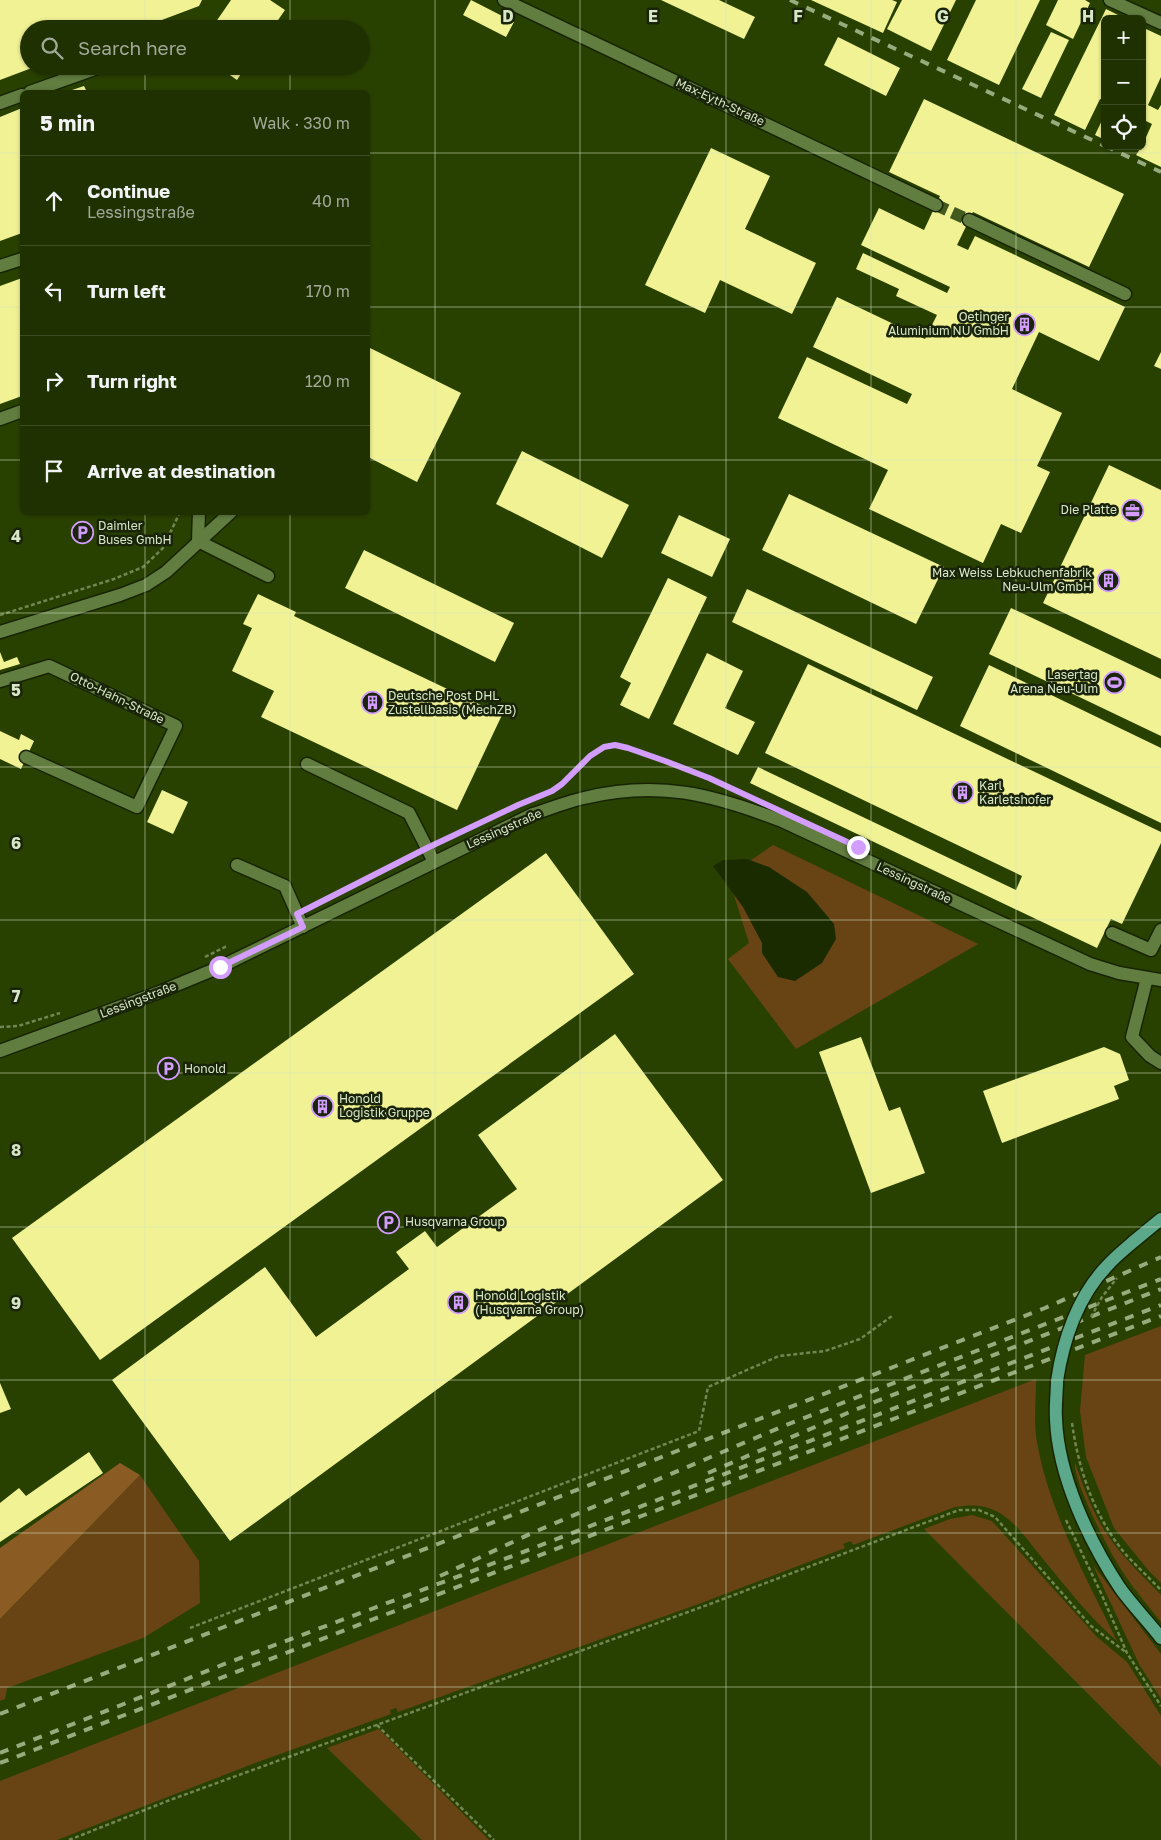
<!DOCTYPE html>
<meta charset="utf-8">
<style>
body{margin:0;font-family:"Golos Text",sans-serif;background:#2c3d0f;color:#f1f3f6}
.controls{position:absolute;right:15px;top:15px;display:grid;overflow:hidden;border-radius:8px;box-shadow:0 1px 4px #0004}
.controls button{width:45px;height:45px;display:grid;place-items:center;padding:0;border:0;border-bottom:1px solid #3c4c22;background:#1f3100;color:#f1f3f6;font:25px sans-serif}
.stop{position:absolute;width:15px;height:15px;margin:-11px;border:4px solid #d29dfd;border-radius:50%;background:#fff}
.stop.end{background:#d29dfd;border-color:#fff;box-shadow:0 1px 5px #0008}
.list{margin:0;padding:0;list-style:none}
h2{display:flex;justify-content:space-between;align-items:center;height:65px;margin:0;padding:0 20px;font-size:21px}
h2 small{font-size:16px;font-weight:400;color:#a1a999}
.list li{display:grid;grid-template-columns:32px 1fr auto;gap:15px;align-items:center;box-sizing:border-box;height:90px;padding:0 20px;border-top:1px solid #3c4c22}
.list b{display:block;font-size:19px;white-space:nowrap}
.list p{margin:0;font-size:16px;white-space:nowrap;color:#a1a999}
.list em{font-size:16px;font-style:normal;color:#a1a999}
.icon{flex:none;width:28px;height:28px;fill:none;stroke:currentColor;stroke-width:2;stroke-linecap:round;stroke-linejoin:round}
.map{position:relative;flex:none;width:1161px;height:1840px;overflow:hidden}
.search{position:absolute;background:#1f3100;box-shadow:0 1px 4px #0004;left:20px;top:20px;width:350px;height:55px;display:flex;align-items:center;gap:12px;box-sizing:border-box;padding:0 18px;border-radius:28px;color:#a1a999;font-size:19px}
.panel{position:absolute;background:#1f3100;box-shadow:0 1px 4px #0004;left:20px;top:90px;width:350px;height:425px;border-radius:8px}
.map>svg:first-child{display:block}
.green{fill:#684415}
.forest{fill:#8a5c23}
.water{fill:#1a2b00}
.building{fill:#f1f294}
.lines{fill:none;stroke-linecap:round;stroke-linejoin:round}
.minor-tunnel{stroke:#435a1e;stroke-width:12;stroke-dasharray:12 6;stroke-linecap:butt}
.minor-casing{stroke:#172404;stroke-width:15}
.major-casing{stroke:#172404;stroke-width:15}
.path{stroke:#718652;stroke-width:2.5;stroke-dasharray:4 2.5;stroke-linecap:butt}
.minor{stroke:#627d40;stroke-width:12}
.major{stroke:#5ca88b;stroke-width:12}
.rail{stroke:#98ab7f;stroke-width:4;stroke-dasharray:9 9;stroke-linecap:butt}
.major-bridge-casing{stroke:#172404;stroke-width:15;stroke-linecap:butt}
.path-bridge{stroke:#718652;stroke-width:2.5;stroke-dasharray:4 2.5;stroke-linecap:butt}
.major-bridge{stroke:#5ca88b;stroke-width:12}
.route{stroke:#d29dfd;stroke-width:6}
.grid{fill:none;stroke:#d8e8c7;stroke-width:1;stroke-opacity:0.55}
.labels{text-anchor:middle;stroke-width:5;stroke-linejoin:round;paint-order:stroke}
.street-label{font-size:12px;fill:#d8e8c7;stroke:#19240a}
.poi-label{font-size:12px;fill:#d8e8c7;stroke:#19240a;text-anchor:start}
.grid-label{font-size:16px;text-anchor:middle;font-weight:bold;fill:#d8e8c7;stroke:#19240a;stroke-width:5;stroke-linejoin:round;paint-order:stroke}
</style>
<div class="map">
<svg width="1161" height="1840" viewBox="0 0 1161 1840">
<rect width="100%" height="100%" fill="#294100"/>
<g class="green">
<path d="M773,845L978,944L796,1049L728,959L749,943L728,876Z"/>
<path d="M1161,1326V1583L1149,1571L1114,1528L1086,1457L1080,1411L1085,1355Z"/>
<path d="M1036,1379C1036,1398 1034,1418 1036,1436C1047,1508 1086,1577 1117,1641C1089,1617 1067,1588 1043,1559C1029,1542 1016,1521 996,1511C982,1504 969,1505 955,1507L853,1545L851,1541L843,1544L845,1548L704,1602L398,1712L396,1708L390,1710L391,1714L255,1763L57,1840H0V1781L448,1606Z"/>
<path d="M1075,1463C1084,1487 1092,1513 1107,1534C1122,1557 1142,1575 1161,1595V1622C1147,1604 1131,1586 1119,1566C1109,1551 1072,1478 1075,1463Z"/>
<path d="M140,1475L199,1561L200,1603L143,1638L7,1688L5,1699L0,1701V1619Z"/>
<path d="M972,1515L992,1521L1097,1637L1127,1662L1161,1716V1767L924,1529L950,1519Z"/>
<path d="M1093,1565L1161,1654V1699L1139,1664Z"/>
<path d="M379,1729L489,1840H422L327,1748Z"/>
</g>
<path class="forest" d="M120,1463L140,1475L0,1619V1548Z"/>
<path class="water" d="M747,859L769,867L807,892L834,924L836,939L822,963L795,981L778,977L762,953V943L743,907L713,866L723,860Z"/>
<g class="building">
<path d="M0,0H202L199,6L138,29H29V66H37L0,80Z"/>
<path d="M231,0H270L285,10L272,29H211Z"/>
<path d="M471,0L514,22L506,37L463,15Z"/>
<path d="M661,0H719L755,17L744,39Z"/>
<path d="M811,0H892L897,2L883,33Z"/>
<path d="M902,0H956L931,51L887,29Z"/>
<path d="M976,0H1040L999,85L947,60Z"/>
<path d="M1058,0H1085L1090,3L1073,39L1046,25Z"/>
<path d="M1106,9L1126,19H1105V101L1100,99L1085,130L1054,115Z"/>
<path d="M1146,29L1161,36V77L1148,105L1158,110L1161,105V167L1136,155L1142,146L1152,124L1142,119V37Z"/>
<path d="M1051,32L1069,40L1041,98L1022,89Z"/>
<path d="M838,37L900,68L886,96L824,65Z"/>
<path d="M217,66H246L237,80Z"/>
<path d="M84,86L87,92H66Z"/>
<path d="M924,99L1124,194L1089,267L973,212L957,245L968,250L975,236L1125,307L1099,361L1039,332L1012,389L1062,413L1037,466L1050,472L1021,533L1001,524L983,563L869,509L888,470L778,418L807,357L907,404L912,394L813,347L837,297L925,339L937,315L896,296L899,289L856,269L863,253L947,293L950,287L861,245L879,208L924,230L940,196L889,172Z"/>
<path d="M22,108V233L0,241V117Z"/>
<path d="M1105,114V140L1095,135Z"/>
<path d="M711,148L770,176L745,229L816,263L792,314L720,280L705,313L645,285Z"/>
<path d="M22,278V396L0,404V286Z"/>
<path d="M368,347L461,393L417,482L368,457Z"/>
<path d="M1161,352V369L1154,366Z"/>
<path d="M522,451L629,505L602,558L496,504Z"/>
<path d="M1109,465L1161,490V659L1043,603Z"/>
<path d="M789,494L944,567L916,624L762,550Z"/>
<path d="M679,515L730,539L712,577L661,553Z"/>
<path d="M364,550L514,623L495,662L345,588Z"/>
<path d="M668,578L707,597L649,719L620,705L631,683L620,677Z"/>
<path d="M747,589L933,677L917,710L732,622Z"/>
<path d="M258,594L296,612L294,616L502,715L457,810L261,717L274,691L232,671L252,628L243,624Z"/>
<path d="M1011,608L1161,679V736L989,654Z"/>
<path d="M0,652L4,662L17,657L20,664L0,670Z"/>
<path d="M707,653L743,671L725,708L755,722L738,755L673,724Z"/>
<path d="M808,664L1161,832V843L1122,924L1111,919L1097,948L750,783L758,767L1016,890L1022,876L765,753Z"/>
<path d="M989,665L1161,748V823L960,726Z"/>
<path d="M0,731L19,740L21,734L34,741L21,769L0,759Z"/>
<path d="M162,790L188,802L173,834L147,822Z"/>
<path d="M546,853L634,974L100,1360L12,1238Z"/>
<path d="M615,1034L723,1180L230,1541L112,1380L265,1267L316,1337L409,1269L396,1252L425,1231L437,1247L517,1189L478,1135Z"/>
<path d="M861,1037L889,1111L900,1107L925,1173L871,1193L819,1052Z"/>
<path d="M1104,1047L1120,1054L1129,1080L1114,1086L1119,1099L1002,1143L983,1091Z"/>
<path d="M0,1383L11,1409L0,1413Z"/>
<path d="M89,1452L103,1473L0,1542V1503L19,1488L26,1496Z"/>
</g>
<g class="lines">
<path class="minor-tunnel" d="M936,205L969,220"/>
<defs>
<g id="minor">
<path d="M504,0L936,205"/>
<path d="M1110,0L1161,23"/>
<path d="M30,92L103,66"/>
<path d="M0,103L22,95"/>
<path d="M969,220L1125,294"/>
<path d="M0,266L22,259"/>
<path d="M0,419L22,411"/>
<path d="M198,541L268,576"/>
<path d="M198,541L199,512"/>
<path d="M0,632L120,595L146,585L166,572L231,512"/>
<path d="M0,681L49,666L176,726L137,807L26,757"/>
<path d="M307,764L409,813L434,862"/>
<path d="M237,865L285,886L303,927"/>
<path d="M1112,933L1151,950L1161,930"/>
<path d="M1147,978L1132,1037L1150,1056L1161,1063"/>
<path d="M0,1051L157,993L220,967L533,814C549,809 566,802 584,798C658,780 712,794 782,821L1090,964L1119,973L1161,980"/>
</g>
<g id="major">
<path d="M1133,1242L1161,1219"/>
<path d="M1057,1381C1057,1393 1055,1406 1056,1419C1058,1476 1089,1541 1120,1588C1132,1605 1148,1621 1161,1638"/>
</g>
</defs>
<use href="#minor" class="minor-casing"/>
<use href="#major" class="major-casing"/>
<g class="path">
<path d="M0,615L114,579L143,567L163,548L180,512"/>
<path d="M545,794L563,784L590,756L604,747L615,745L628,748L665,761L725,786"/>
<path d="M438,842L490,818"/>
<path d="M376,874L415,853"/>
<path d="M205,957L227,946"/>
<path d="M0,1027L18,1026L60,1013"/>
<path d="M1072,1423C1079,1472 1095,1519 1128,1557C1139,1568 1150,1579 1161,1590"/>
<path d="M1066,1520L1101,1593L1127,1653L1161,1706"/>
<path d="M190,1628L699,1431L708,1387L779,1356L825,1351L860,1339L892,1316"/>
<path d="M377,1725L494,1840"/>
<path d="M69,1840L170,1800L710,1604L959,1510H979L995,1517L1091,1626L1127,1653"/>
</g>
<use href="#minor" class="minor"/>
<use href="#major" class="major"/>
<g class="rail">
<path d="M790,0L1105,146"/>
<path d="M1105,146L1161,172"/>
<path d="M708,1473L852,1411L1161,1289"/>
<path d="M440,1576L532,1533L786,1425L1161,1279"/>
<path d="M0,1714L1045,1308L1161,1257"/>
<path d="M0,1753L227,1663L518,1554L1161,1305"/>
<path d="M0,1763L1161,1316"/>
</g>
<defs>
<path id="major-bridge" d="M1057,1381C1063,1340 1078,1296 1107,1266C1115,1257 1124,1250 1133,1242"/>
</defs>
<use href="#major-bridge" class="major-bridge-casing"/>
<path class="path-bridge" d="M1091,1317L1102,1297L1117,1278"/>
<use href="#major-bridge" class="major-bridge"/>
</g>
<g class="lines">
<path class="route" d="M220,967L303,927L297,914L427,848L518,805L552,791L562,784L590,756L604,747L615,745L628,748L665,761L709,778L858,847"/>
</g>
<path class="grid" d="M145,0V29M290,0V29M435,0V1840M580,0V1840M726,0V1840M871,0V1840M1016,0V1840M145,66V92M290,66V92M0,153H22M368,153H1161M0,307H22M368,307H1161M0,460H22M368,460H1161M145,512V1840M290,512V1840M0,613H1161M0,767H1161M0,920H1161M0,1073H1161M0,1227H1161M0,1380H1161M0,1533H1161M0,1687H1161"/>
<defs>
<symbol id="building-ring" viewBox="-11 -11 22 22"><circle r="9.5" fill="#19240a" stroke="#d29dfd" stroke-width="1.5"/><path d="M-4-6H4V6H1V3H-1V6H-4ZM-2.5-4.3h1.7v1.8h-1.7ZM.8-4.3h1.7v1.8H.8ZM-2.5-1h1.7V.8h-1.7ZM.8-1h1.7V.8H.8Z" fill="#d29dfd"/></symbol>
<symbol id="office-ring" viewBox="-11 -11 22 22"><circle r="9.5" fill="#19240a" stroke="#d29dfd" stroke-width="1.5"/><path d="M-6-3h4V-5.5h4V-3h4V5H-6ZM-1-4.5V-3h2v-1.5ZM-6 0V1H6V0Z" fill="#d29dfd"/></symbol>
<symbol id="parking-ring" viewBox="-11 -11 22 22"><circle r="9.5" fill="#19240a" stroke="#d29dfd" stroke-width="1.5"/><path d="M-3.5-5.5H1a3.5 3.5 0 0 1 0 7H-1V5.5H-3.5ZM-1-3.4V-.6H.8a1.4 1.4 0 0 0 0-2.8Z" fill="#d29dfd"/></symbol>
<symbol id="stadium-ring" viewBox="-11 -11 22 22"><circle r="9.5" fill="#19240a" stroke="#d29dfd" stroke-width="1.5"/><path d="M0-5a6.5 5 0 1 0 0 10a6.5 5 0 1 0 0-10ZM-3.5-1.8h7v3.6h-7Z" fill="#d29dfd"/></symbol>
</defs>
<g fill-rule="evenodd">
<use href="#building-ring" x="1012" y="312" width="25" height="25"/>
<use href="#office-ring" x="1120" y="498" width="25" height="25"/>
<use href="#parking-ring" x="70" y="520" width="25" height="25"/>
<use href="#building-ring" x="1096" y="568" width="25" height="25"/>
<use href="#stadium-ring" x="1102" y="670" width="25" height="25"/>
<use href="#building-ring" x="360" y="690" width="25" height="25"/>
<use href="#building-ring" x="950" y="780" width="25" height="25"/>
<use href="#parking-ring" x="156" y="1056" width="25" height="25"/>
<use href="#building-ring" x="310" y="1094" width="25" height="25"/>
<use href="#parking-ring" x="376" y="1210" width="25" height="25"/>
<use href="#building-ring" x="446" y="1290" width="25" height="25"/>
</g>
<g class="labels">
<g class="street-label">
<text transform="translate(720 102) rotate(25)" y="4">Max-Eyth-Straße</text>
<text transform="translate(117 698) rotate(26)" y="4">Otto-Hahn-Straße</text>
<text transform="translate(504 829) rotate(-24)" y="4">Lessingstraße</text>
<text transform="translate(914 883) rotate(25)" y="4">Lessingstraße</text>
<text transform="translate(138 1000) rotate(-21)" y="4">Lessingstraße</text>
</g>
<g class="poi-label">
<text x="1009" y="321" text-anchor="end">Oetinger<tspan x="1009" dy="14">Aluminium NU GmbH</tspan></text>
<text x="1117" y="514" text-anchor="end">Die Platte</text>
<text x="98" y="530">Daimler<tspan x="98" dy="14">Buses GmbH</tspan></text>
<text x="1092" y="577" text-anchor="end">Max Weiss Lebkuchenfabrik<tspan x="1092" dy="14">Neu-Ulm GmbH</tspan></text>
<text x="1098" y="679" text-anchor="end">Lasertag<tspan x="1098" dy="14">Arena Neu-Ulm</tspan></text>
<text x="388" y="700">Deutsche Post DHL<tspan x="388" dy="14">Zustellbasis (MechZB)</tspan></text>
<text x="979" y="790">Karl<tspan x="979" dy="14">Karletshofer</tspan></text>
<text x="184" y="1073">Honold</text>
<text x="339" y="1103">Honold<tspan x="339" dy="14">Logistik Gruppe</tspan></text>
<text x="405" y="1226">Husqvarna Group</text>
<text x="475" y="1300">Honold Logistik<tspan x="475" dy="14">(Husqvarna Group)</tspan></text>
</g>
</g>
<g class="grid-label">
<text x="508" y="22">D</text>
<text x="653" y="22">E</text>
<text x="798" y="22">F</text>
<text x="943" y="22">G</text>
<text x="1088" y="22">H</text>
<text x="16" y="542">4</text>
<text x="16" y="696">5</text>
<text x="16" y="849">6</text>
<text x="16" y="1002">7</text>
<text x="16" y="1156">8</text>
<text x="16" y="1309">9</text>
</g>
</svg>
<div class="controls">
<button>+</button>
<button>−</button>
<button><svg class="icon" aria-label="locate" viewBox="0 0 24 24"><circle cx="12" cy="12" r="6"/><path d="M12 2v4M12 18v4M2 12h4M18 12h4"/></svg></button>
</div>
<div class="stop" style="left:220px;top:967px"></div>
<div class="stop end" style="left:858px;top:847px"></div>
<div class="search"><svg class="icon" aria-label="search" viewBox="0 0 24 24"><circle cx="10" cy="10" r="6"/><path d="M15 15l6 6"/></svg>Search here</div>
<section class="panel">
<h2>5 min<small>Walk · 330 m</small></h2>
<ul class="list">
<li><svg class="icon" aria-label="ahead" viewBox="0 0 24 24"><path d="M12 20V5M6 11l6-6 6 6"/></svg><div><b>Continue</b><p>Lessingstraße</p></div><em>40 m</em></li>
<li><svg class="icon" aria-label="left" viewBox="0 0 24 24"><path d="M17 20v-9H6M10 6l-5 5 5 5"/></svg><div><b>Turn left</b></div><em>170 m</em></li>
<li><svg class="icon" aria-label="right" viewBox="0 0 24 24"><path d="M7 20v-9h11M14 6l5 5-5 5"/></svg><div><b>Turn right</b></div><em>120 m</em></li>
<li><svg class="icon" aria-label="arrive" viewBox="0 0 24 24"><path d="M6 21V4h12l-3 4 3 4H6"/></svg><div><b>Arrive at destination</b></div></li>
</ul>
</section>
</div>
